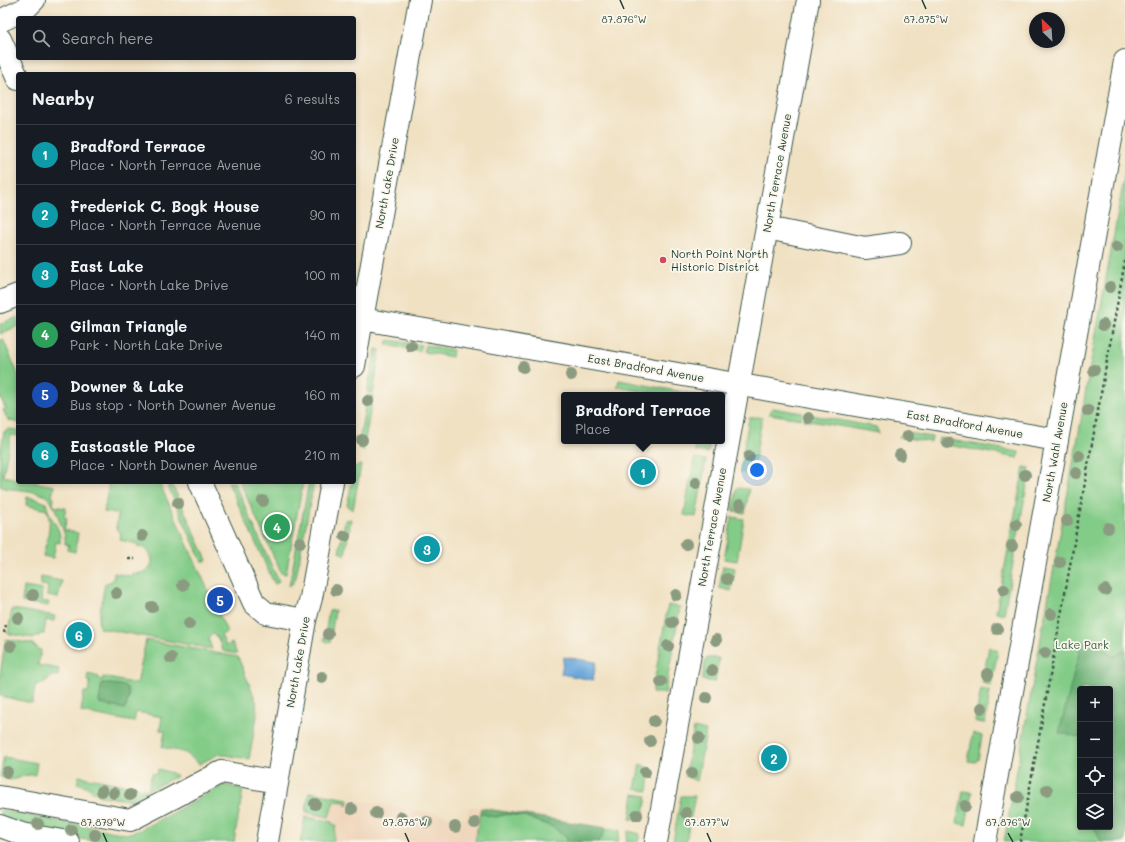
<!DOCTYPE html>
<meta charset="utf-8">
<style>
body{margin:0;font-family:Mali,sans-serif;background:#242831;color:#f1f3f6}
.controls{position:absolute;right:12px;bottom:12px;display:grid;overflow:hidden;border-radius:4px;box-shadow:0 2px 6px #0003}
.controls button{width:36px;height:36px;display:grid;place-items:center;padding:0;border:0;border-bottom:1px solid #363941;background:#171b24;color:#f1f3f6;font:20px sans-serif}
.compass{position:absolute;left:1029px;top:12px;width:36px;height:36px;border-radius:50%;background:#171b24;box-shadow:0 2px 6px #0003;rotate:335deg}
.you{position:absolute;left:757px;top:470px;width:14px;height:14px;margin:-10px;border:3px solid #fff;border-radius:50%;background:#1a73e8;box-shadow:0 0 0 6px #1a73e833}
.badge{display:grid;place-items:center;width:26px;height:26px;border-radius:50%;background:#d1495b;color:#fff;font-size:13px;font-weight:700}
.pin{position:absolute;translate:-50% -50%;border:2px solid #fff;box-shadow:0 1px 4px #0006}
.popup{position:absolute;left:561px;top:392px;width:164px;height:52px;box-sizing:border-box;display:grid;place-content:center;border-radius:4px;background:#171b24;filter:drop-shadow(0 1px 3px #0005);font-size:13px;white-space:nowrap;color:#9ea1a6}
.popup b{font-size:15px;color:#f1f3f6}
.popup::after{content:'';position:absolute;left:50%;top:100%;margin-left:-8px;border:8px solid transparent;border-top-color:#171b24}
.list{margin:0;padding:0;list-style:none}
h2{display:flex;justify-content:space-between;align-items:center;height:52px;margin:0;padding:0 16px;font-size:17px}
h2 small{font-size:13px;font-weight:400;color:#9ea1a6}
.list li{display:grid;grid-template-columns:26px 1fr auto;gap:12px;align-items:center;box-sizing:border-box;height:60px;padding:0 16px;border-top:1px solid #363941}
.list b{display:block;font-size:15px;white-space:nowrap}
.list p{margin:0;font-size:13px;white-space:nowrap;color:#9ea1a6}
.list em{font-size:13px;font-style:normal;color:#9ea1a6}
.icon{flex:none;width:22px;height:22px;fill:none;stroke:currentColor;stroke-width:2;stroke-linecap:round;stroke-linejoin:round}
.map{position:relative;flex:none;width:1125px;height:842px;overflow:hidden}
.search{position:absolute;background:#171b24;box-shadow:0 2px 6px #0003;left:16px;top:16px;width:340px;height:44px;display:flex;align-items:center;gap:10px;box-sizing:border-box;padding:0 14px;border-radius:4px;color:#9ea1a6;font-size:15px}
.panel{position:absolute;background:#171b24;box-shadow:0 2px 6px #0003;left:16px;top:72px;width:340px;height:412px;border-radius:4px}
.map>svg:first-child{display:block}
.built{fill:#efd6bb}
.green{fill:#83cc88;stroke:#51845e;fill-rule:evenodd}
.forest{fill:#6ab074;stroke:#447654}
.water{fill:#6aa8dc;stroke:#447288}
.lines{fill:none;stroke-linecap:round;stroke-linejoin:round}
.minor-casing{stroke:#3e5649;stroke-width:24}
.major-casing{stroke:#3e5649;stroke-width:24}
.path{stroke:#3e5649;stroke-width:2.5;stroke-dasharray:3 3;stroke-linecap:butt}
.minor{stroke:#fff;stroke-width:22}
.major{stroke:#fff;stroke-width:22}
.tree{fill:#8b9b80}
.ticks{fill:none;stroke:#1f3d34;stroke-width:1.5}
.poi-dot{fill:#d1495b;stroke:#fbf7ec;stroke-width:1.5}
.labels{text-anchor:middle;stroke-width:3.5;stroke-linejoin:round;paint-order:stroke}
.street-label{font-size:11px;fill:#1f3d34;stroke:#fbf7ec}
.poi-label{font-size:11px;fill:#1f3d34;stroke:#fbf7ec;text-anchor:start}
.park-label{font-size:11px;fill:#386149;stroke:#fbf7ec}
.ticks-label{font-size:10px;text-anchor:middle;fill:#1f3d34;stroke:#fbf7ec;stroke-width:3.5;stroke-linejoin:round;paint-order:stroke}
</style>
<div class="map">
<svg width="1125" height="842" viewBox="0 0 1125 842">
<rect width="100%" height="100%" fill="#fbf7ec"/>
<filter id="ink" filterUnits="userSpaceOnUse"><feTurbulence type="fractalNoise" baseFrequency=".025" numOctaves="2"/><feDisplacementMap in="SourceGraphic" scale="8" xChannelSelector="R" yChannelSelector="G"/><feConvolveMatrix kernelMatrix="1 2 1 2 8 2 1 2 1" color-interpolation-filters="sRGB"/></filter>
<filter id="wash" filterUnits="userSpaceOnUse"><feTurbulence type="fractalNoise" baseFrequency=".012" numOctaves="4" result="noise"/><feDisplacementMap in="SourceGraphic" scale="16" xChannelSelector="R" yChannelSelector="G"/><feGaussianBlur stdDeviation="0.9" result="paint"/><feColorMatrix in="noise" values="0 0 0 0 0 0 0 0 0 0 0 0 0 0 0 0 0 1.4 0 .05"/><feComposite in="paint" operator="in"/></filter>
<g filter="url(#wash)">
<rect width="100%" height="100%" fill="#f0e1c3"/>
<path class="built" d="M309,792L466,819L469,806L620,830L618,842H300Z"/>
<g class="green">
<path d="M1125,173V842H1004L1039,648L1081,421L1086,389ZM1080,689H1110V827H1080Z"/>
<path d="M18,317V326L0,334V324Z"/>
<path d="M3,339L18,374V423L8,420L3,410L6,409L0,397V341Z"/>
<path d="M389,340L421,345L420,351L386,345L387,341Z"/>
<path d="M425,345L453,350L452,357L424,352Z"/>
<path d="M376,349L380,350L373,393L367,392Z"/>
<path d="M619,380L697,395H664L617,387Z"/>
<path d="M367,395L373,396L363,451L358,448Z"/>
<path d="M772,408L803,413L801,419L769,414Z"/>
<path d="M806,414L876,427L879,433L804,420Z"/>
<path d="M758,417L762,418L752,477L740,472L749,418Z"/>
<path d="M8,429L18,430V436L11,435L3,476L18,479V482H34L54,486L52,497L54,498L53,506L66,508L64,517L67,518L64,530L78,533L75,552L67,550L69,545L65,544C66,536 63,530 60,522C57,514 54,503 47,497C38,490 15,490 4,488L0,486V453L4,432Z"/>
<path d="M903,432L932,437L931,442L899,437Z"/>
<path d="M939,438L1019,452L1018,458L938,443Z"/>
<path d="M697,441H710L708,453L695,451Z"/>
<path d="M694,458L706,460L696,517L684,515Z"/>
<path d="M361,465L353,510L347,506L352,482H354V467Z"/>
<path d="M1024,467L1030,468L1004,614L996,612Z"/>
<path d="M109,482H159L227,632L221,635L226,646L232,643L237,654L223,651L218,638L213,634L211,635L208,638L212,649L99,628L100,623H98L105,583H107L113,580L114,573L131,576L132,573C149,576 159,563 146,549L137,546V544L120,540L121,534L116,528L118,514L104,512Z"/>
<path d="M166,482H171L207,560L202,562Z"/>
<path d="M228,482H234L279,582L275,584L273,581Z"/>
<path d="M240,482H303L286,574L281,573Z"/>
<path d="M309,482H314L296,577L293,583L289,586Z"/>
<path d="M737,488L749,489L745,513L733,511Z"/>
<path d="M27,497L37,499L46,503C47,505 47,508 48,510C51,521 62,528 60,543L56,542L53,558L43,556C46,542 53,523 47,510L26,505Z"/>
<path d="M732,517L744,519L737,561L724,559Z"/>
<path d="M351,519L345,555L339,552L345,520Z"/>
<path d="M723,566L735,568L731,591L719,588Z"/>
<path d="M41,577L62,581L58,598L47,596L48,586L40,585Z"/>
<path d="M24,587L42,590L41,601L49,602L48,606L22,602Z"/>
<path d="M668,605L680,607L665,693H652Z"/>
<path d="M12,609L55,616L54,621L46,620L44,634H40L39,636H35L34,638L8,634Z"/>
<path d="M335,610L330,643L324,640L329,611Z"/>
<path d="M6,639L34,644L33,646L37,647V649L41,650L38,665L59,669L58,676L54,675L40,685L36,684L32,703L0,696V674Z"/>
<path d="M146,640L238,657L256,701L257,716L249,759L219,754L199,764L186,753L162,747L165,731L160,730L162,717L136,712L134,722L81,712L84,692H88L90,681L87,680L88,674L99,677V679L102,680L103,677L137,684ZM102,683L125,686L129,693L126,707L99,702Z"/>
<path d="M989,647L998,651L991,685L982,683Z"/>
<path d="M706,658H719L715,682L702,680Z"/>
<path d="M981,689L990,691L985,723L975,722Z"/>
<path d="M694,728L706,731L697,781L685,776Z"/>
<path d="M973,733L982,736L978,760L975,762L968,761Z"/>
<path d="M4,757L37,763L35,775H28L11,780L0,777Z"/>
<path d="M640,764L651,769L648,791L635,789Z"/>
<path d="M158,769L172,773L177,776L129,800L100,796L86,786L77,783L79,776L148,790L152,773L157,774Z"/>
<path d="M224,785L243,789L234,842H99L30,830L0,820V810L126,834L140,830Z"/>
<path d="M963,791L972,792L966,825L957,823Z"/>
<path d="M309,792L348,799L347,806L345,802L334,801L329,817L306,812Z"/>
<path d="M634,794L647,796L643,820L630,819Z"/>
<path d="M681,796H695L686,842H673Z"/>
<path d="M480,813L495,817L507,814L524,816L553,827L567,838V842H475Z"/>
<path d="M305,817L332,822V824L336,825L333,842H300Z"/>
<path d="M606,828L620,830L618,842H597L601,839Z"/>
<path d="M628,831L640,834L638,842H626Z"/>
</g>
<g class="forest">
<path d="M1082,641L1104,649L1114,657L1125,650V842H1101L1094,827H1110V689H1080V737L1059,733Z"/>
<path d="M102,683L125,686L127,688C130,694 128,704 124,709L101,704L99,702Z"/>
<path d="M481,808L606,828L601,839L597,842H567V838L553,827L524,816L507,814L495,817L480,813Z"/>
</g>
<path class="water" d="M564,657L596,662L593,680L561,674Z"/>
</g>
<g filter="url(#ink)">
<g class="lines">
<defs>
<g id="minor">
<path d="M0,21L25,9L34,0"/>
<path d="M0,39L18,79"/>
<path d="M767,228L865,248L900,243"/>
<path d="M354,366L362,319L1057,440"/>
<path d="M200,482L254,603L266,613L305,620"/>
<path d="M0,797L130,820L222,772L277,782"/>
<path d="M0,826L22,834L68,842"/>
<path d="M267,842L305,620L311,598L332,482"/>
<path d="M656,842L808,0"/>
<path d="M985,842L1125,61"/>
</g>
<g id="major">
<path d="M0,302L18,295"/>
<path d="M354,317L362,319L420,0"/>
</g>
</defs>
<use href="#minor" class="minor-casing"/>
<use href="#major" class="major-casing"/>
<g class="path">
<path d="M128,559H135"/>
<path d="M4,633L6,625"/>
<path d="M1020,842L1125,261"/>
</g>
<use href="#minor" class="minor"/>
<use href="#major" class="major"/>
</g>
<g class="tree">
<circle cx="1117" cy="247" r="6"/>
<circle cx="1110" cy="287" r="6"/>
<circle cx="1103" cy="325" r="6"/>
<circle cx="411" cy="346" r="6"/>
<circle cx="523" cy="367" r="6"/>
<circle cx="1094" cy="370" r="6"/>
<circle cx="571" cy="375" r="6"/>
<circle cx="368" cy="401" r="6"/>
<circle cx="1088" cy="411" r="6"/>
<circle cx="808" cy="418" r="6"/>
<circle cx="908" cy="436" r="6"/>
<circle cx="362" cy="440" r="6"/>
<circle cx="948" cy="443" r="6"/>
<circle cx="900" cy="455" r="6"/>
<circle cx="1079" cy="456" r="6"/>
<circle cx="749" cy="457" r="6"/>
<circle cx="1076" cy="473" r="6"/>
<circle cx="1025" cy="475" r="6"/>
<circle cx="696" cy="483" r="6"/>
<circle cx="263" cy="501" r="6"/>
<circle cx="178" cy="503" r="6"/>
<circle cx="740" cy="505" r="6"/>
<circle cx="1067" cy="521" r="6"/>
<circle cx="1016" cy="525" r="6"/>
<circle cx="279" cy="526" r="6"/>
<circle cx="1108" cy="528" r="6"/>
<circle cx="142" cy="536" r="6"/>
<circle cx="345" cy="536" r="6"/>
<circle cx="300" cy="542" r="6"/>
<circle cx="686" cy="544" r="6"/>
<circle cx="1012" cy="546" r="6"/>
<circle cx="1060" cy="562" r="6"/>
<circle cx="727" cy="579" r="6"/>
<circle cx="183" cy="585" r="6"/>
<circle cx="336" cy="590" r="6"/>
<circle cx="1004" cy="590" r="6"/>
<circle cx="1105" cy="590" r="6"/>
<circle cx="116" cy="593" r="6"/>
<circle cx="33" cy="595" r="6"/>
<circle cx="676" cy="595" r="6"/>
<circle cx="152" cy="607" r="6"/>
<circle cx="1051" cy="614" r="6"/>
<circle cx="18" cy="618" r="6"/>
<circle cx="672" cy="622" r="6"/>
<circle cx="189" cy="624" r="6"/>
<circle cx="997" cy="629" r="6"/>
<circle cx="328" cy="634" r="6"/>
<circle cx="716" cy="640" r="6"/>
<circle cx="11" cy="646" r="6"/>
<circle cx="668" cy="646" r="6"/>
<circle cx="1045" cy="653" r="6"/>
<circle cx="171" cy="658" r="6"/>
<circle cx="712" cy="670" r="6"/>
<circle cx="988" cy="674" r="6"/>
<circle cx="322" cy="677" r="6"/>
<circle cx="661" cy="682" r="6"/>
<circle cx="706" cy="698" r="6"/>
<circle cx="982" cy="708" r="6"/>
<circle cx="654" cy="721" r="6"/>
<circle cx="699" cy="738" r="6"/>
<circle cx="650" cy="741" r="6"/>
<circle cx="7" cy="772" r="6"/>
<circle cx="645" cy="772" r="6"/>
<circle cx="692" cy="773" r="6"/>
<circle cx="1047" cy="790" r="6"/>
<circle cx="102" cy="791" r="6"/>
<circle cx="114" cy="793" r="6"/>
<circle cx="130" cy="795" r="6"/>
<circle cx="1018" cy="797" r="6"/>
<circle cx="315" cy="804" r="6"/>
<circle cx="965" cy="806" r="6"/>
<circle cx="352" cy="809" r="6"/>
<circle cx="376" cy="813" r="6"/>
<circle cx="686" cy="813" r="6"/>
<circle cx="637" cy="815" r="6"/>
<circle cx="401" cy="817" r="6"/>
<circle cx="427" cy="822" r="6"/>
<circle cx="475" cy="823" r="6"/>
<circle cx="38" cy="824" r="6"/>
<circle cx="455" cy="827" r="6"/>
<circle cx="71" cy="830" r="6"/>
<circle cx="95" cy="835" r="6"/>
</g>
</g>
<path class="ticks" d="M620,0L624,9M922,0L926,9M103,833L107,842M405,833L409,842M707,833L711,842M1008,833L1013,842"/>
<circle class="poi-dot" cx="663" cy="260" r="4"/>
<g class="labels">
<g class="street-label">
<text transform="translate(777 173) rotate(-80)" y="4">North Terrace Avenue</text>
<text transform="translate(387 183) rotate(-80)" y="4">North Lake Drive</text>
<text transform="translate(646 368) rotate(10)" y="4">East Bradford Avenue</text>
<text transform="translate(965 424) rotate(10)" y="4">East Bradford Avenue</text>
<text transform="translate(1055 452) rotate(-80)" y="4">North Wahl Avenue</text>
<text transform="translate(712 527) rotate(-80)" y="4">North Terrace Avenue</text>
<text transform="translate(298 662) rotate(-80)" y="4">North Lake Drive</text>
</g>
<g class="poi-label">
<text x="671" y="258">North Point North<tspan x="671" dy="13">Historic District</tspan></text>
</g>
<g class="park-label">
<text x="1082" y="649">Lake Park</text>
</g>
</g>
<g class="ticks-label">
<text x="926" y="23">87.875°W</text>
<text x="624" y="23">87.876°W</text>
<text x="405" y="826">87.878°W</text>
<text x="707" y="826">87.877°W</text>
<text x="1008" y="826">87.876°W</text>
<text x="103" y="826">87.879°W</text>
</g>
</svg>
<div class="controls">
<button>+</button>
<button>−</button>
<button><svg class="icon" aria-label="locate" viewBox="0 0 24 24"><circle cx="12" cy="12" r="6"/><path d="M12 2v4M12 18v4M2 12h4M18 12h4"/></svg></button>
<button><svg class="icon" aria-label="layers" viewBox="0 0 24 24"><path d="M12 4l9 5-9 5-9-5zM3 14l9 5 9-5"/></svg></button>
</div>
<svg class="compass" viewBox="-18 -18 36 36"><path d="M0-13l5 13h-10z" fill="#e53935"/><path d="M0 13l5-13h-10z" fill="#9ea1a6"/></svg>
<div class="you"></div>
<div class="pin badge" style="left:643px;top:472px;background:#0f9aa8">1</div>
<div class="popup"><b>Bradford Terrace</b>Place</div>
<div class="pin badge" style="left:774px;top:758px;background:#0f9aa8">2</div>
<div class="pin badge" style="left:427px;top:549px;background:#0f9aa8">3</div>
<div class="pin badge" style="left:277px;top:527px;background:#2e9e5b">4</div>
<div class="pin badge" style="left:220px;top:600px;background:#1a4fb4">5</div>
<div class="pin badge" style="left:79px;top:635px;background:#0f9aa8">6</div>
<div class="search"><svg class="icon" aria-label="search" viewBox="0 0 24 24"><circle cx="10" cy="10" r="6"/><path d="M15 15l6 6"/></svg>Search here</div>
<section class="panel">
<h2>Nearby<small>6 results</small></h2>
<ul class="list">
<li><span class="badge" style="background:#0f9aa8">1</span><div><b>Bradford Terrace</b><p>Place · North Terrace Avenue</p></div><em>30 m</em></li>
<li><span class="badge" style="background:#0f9aa8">2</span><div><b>Frederick C. Bogk House</b><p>Place · North Terrace Avenue</p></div><em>90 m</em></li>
<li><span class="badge" style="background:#0f9aa8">3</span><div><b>East Lake</b><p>Place · North Lake Drive</p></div><em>100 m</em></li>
<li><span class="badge" style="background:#2e9e5b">4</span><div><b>Gilman Triangle</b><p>Park · North Lake Drive</p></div><em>140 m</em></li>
<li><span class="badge" style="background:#1a4fb4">5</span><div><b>Downer &amp; Lake</b><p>Bus stop · North Downer Avenue</p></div><em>160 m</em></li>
<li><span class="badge" style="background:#0f9aa8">6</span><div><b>Eastcastle Place</b><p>Place · North Downer Avenue</p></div><em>210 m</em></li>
</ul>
</section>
</div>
